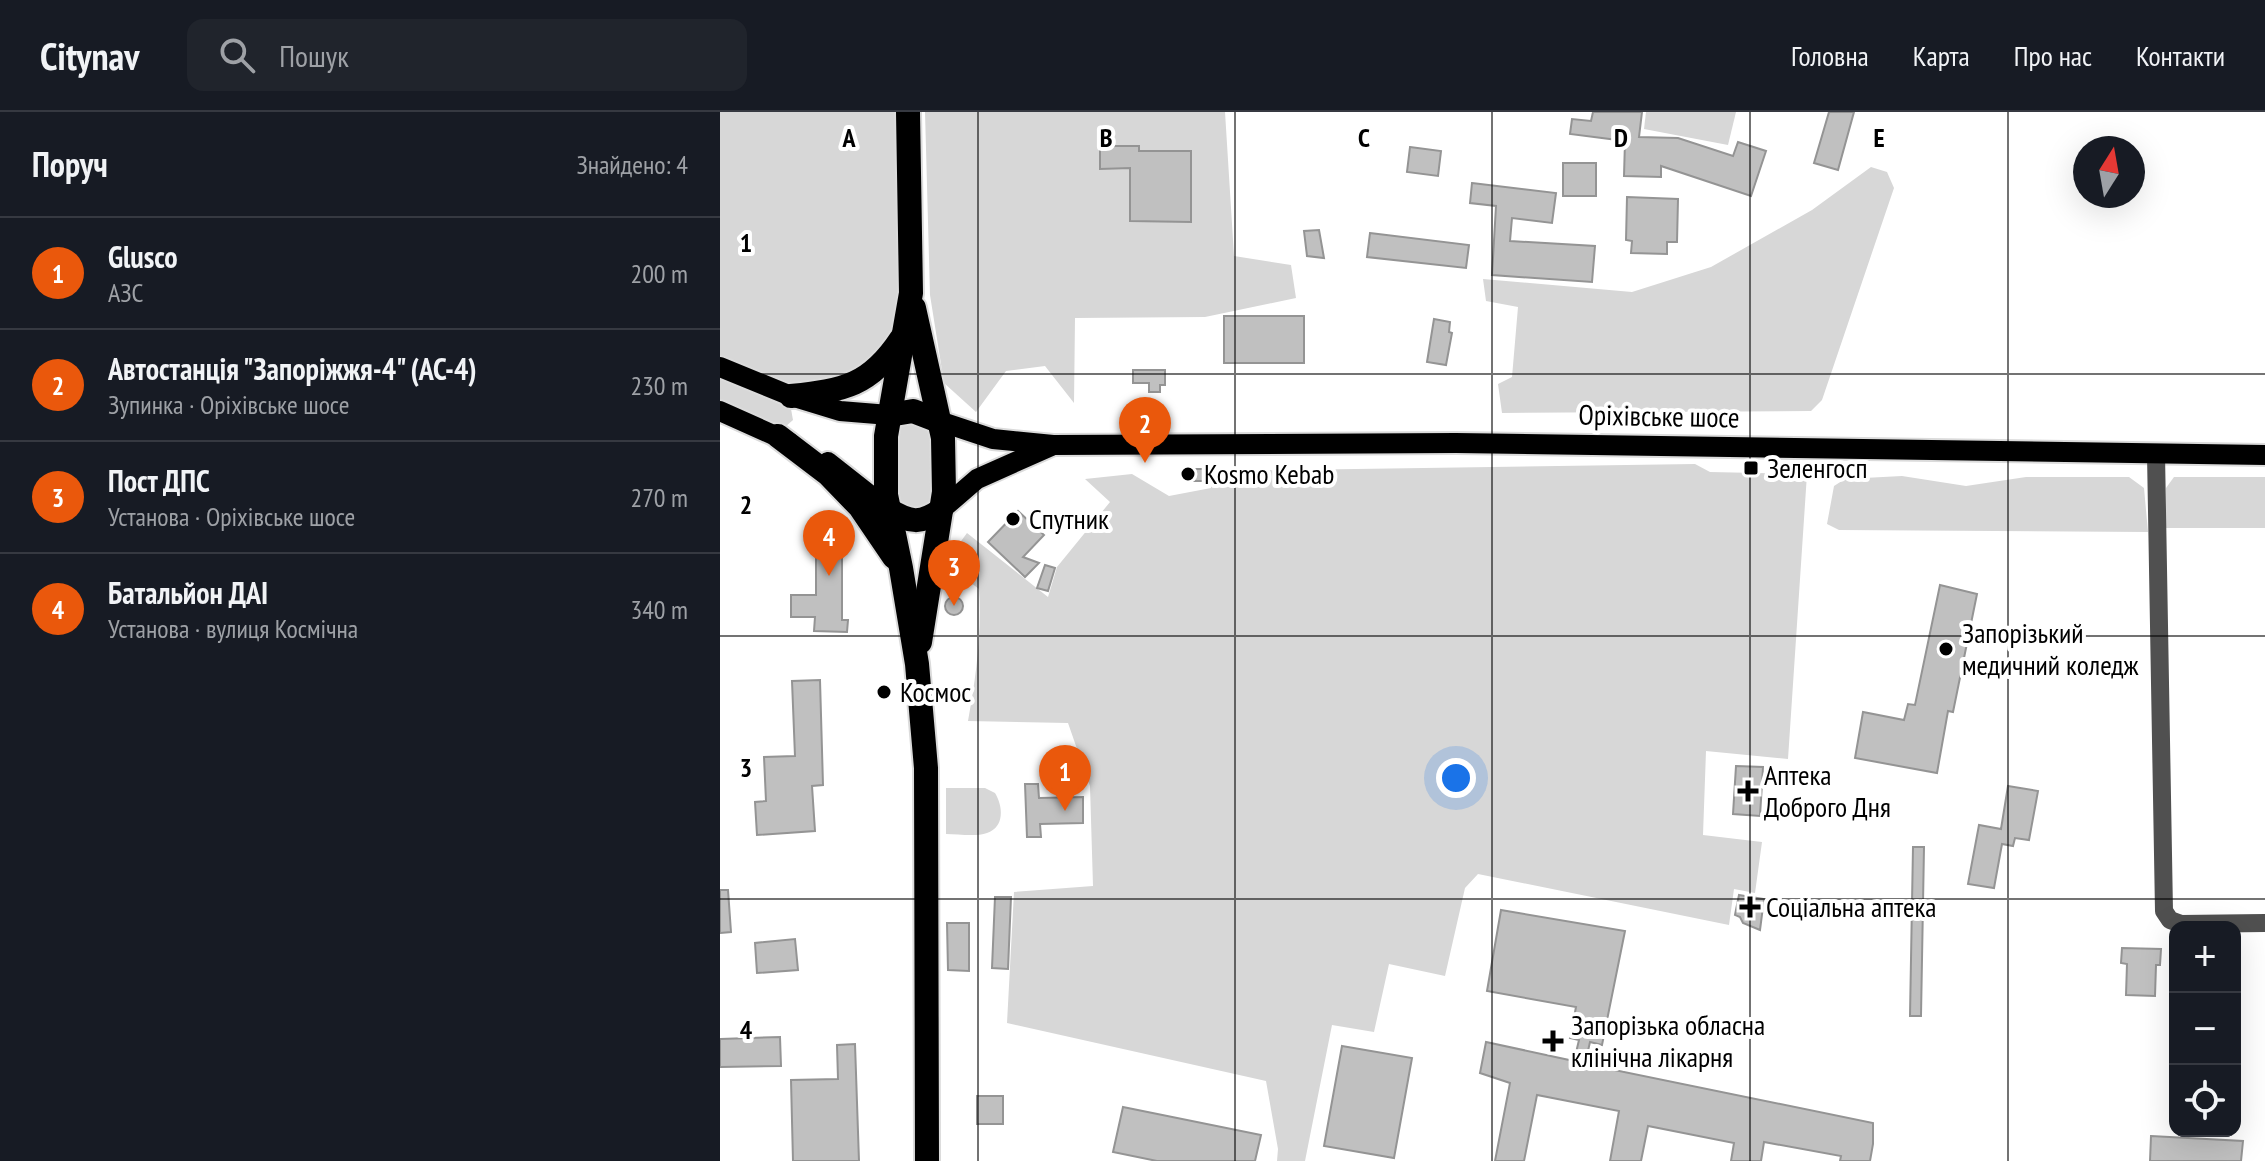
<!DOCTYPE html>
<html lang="uk">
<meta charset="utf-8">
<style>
body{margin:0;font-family:"PT Sans Narrow",sans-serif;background:#20242c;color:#f1f3f6}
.controls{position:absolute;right:24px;bottom:24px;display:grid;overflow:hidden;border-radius:16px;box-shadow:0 8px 32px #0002}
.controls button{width:72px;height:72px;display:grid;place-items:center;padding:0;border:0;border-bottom:2px solid #363941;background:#171b24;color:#f1f3f6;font:40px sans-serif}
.compass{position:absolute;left:1353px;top:24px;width:72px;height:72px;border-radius:50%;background:#171b24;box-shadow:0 8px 32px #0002;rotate:11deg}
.you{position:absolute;left:736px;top:666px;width:28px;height:28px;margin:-20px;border:6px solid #fff;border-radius:50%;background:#1a73e8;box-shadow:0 0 0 12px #1a73e833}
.badge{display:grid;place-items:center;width:52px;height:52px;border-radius:50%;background:#ea580c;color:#fff;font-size:26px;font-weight:700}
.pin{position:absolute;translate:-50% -66px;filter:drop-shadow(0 2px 4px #0008)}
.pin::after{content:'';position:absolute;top:42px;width:28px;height:24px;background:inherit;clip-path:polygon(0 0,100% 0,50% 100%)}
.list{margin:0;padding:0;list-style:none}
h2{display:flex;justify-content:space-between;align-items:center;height:104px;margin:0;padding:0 32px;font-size:34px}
h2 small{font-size:26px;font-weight:400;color:#9ea1a6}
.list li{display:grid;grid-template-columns:52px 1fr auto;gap:24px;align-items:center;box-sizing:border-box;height:112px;padding:0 32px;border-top:2px solid #363941}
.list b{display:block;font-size:30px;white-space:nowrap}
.list p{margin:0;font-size:26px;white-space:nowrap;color:#9ea1a6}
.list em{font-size:26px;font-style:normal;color:#9ea1a6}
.icon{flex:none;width:44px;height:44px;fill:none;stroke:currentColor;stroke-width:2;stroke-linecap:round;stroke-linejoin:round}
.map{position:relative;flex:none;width:1545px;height:1049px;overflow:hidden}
header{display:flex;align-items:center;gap:48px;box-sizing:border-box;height:112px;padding:0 40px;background:#171b24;border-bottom:2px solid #363941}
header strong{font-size:38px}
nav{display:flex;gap:44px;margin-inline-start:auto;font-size:28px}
.search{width:560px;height:72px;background:#20242c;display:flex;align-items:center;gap:20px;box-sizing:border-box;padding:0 28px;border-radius:16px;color:#9ea1a6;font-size:30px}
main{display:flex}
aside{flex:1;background:#171b24}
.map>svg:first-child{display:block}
.green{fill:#d7d7d7}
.building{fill:#c0c0c0;stroke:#949494;stroke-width:2}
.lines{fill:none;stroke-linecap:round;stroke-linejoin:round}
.major-casing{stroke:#dbdbdb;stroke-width:24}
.highway-casing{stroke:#dbdbdb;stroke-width:28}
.minor{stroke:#505050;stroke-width:18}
.major{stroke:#000;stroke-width:20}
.highway{stroke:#000;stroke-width:24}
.grid{fill:none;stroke:#000;stroke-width:2;stroke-opacity:0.55}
.poi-dot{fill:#000;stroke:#fff;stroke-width:3}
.labels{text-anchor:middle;stroke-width:8;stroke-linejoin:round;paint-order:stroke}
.street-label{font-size:28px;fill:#000;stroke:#fff}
.poi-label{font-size:28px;fill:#000;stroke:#fff;text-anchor:start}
.grid-label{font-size:26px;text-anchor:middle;font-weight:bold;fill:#000;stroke:#fff;stroke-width:8;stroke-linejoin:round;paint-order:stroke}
</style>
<header>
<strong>Citynav</strong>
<div class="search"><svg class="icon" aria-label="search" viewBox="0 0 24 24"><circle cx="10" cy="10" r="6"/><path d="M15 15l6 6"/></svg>Пошук</div>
<nav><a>Головна</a><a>Карта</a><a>Про нас</a><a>Контакти</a></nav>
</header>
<main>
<aside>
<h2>Поруч<small>Знайдено: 4</small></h2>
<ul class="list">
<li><span class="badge">1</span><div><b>Glusco</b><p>АЗС</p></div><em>200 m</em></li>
<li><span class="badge">2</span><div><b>Автостанція &quot;Запоріжжя-4&quot; (АС-4)</b><p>Зупинка · Оріхівське шосе</p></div><em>230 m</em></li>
<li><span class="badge">3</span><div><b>Пост ДПС</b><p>Установа · Оріхівське шосе</p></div><em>270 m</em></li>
<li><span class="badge">4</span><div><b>Батальйон ДАI</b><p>Установа · вулиця Космічна</p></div><em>340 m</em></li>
</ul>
</aside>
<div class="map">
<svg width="1545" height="1049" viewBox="0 0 1545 1049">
<rect width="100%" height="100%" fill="#fff"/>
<g class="green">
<path d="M0,0H178L177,213L139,265L65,275L0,246Z"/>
<path d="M205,0H505L514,144L571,153L576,186L485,205L355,206L354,291L325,254L286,259L256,300L224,271L210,183Z"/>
<path d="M926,0H1016L1008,33L924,17Z"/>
<path d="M1151,55L1167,60L1174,76L1102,288L1091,299L782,301L778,272L792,265L798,195L766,189L763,167L912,180L991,155L1092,98Z"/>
<path d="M0,266L71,297L73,308L65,315L0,289Z"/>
<path d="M191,310L204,314L212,326V383L208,392L192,399L176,392L174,320L184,311Z"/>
<path d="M975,352L990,360L1087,362L1068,647L986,639L983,723L1042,730L1035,781L1014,777L1009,813L758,762L745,776L725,864L669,852L654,920L612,913L585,1049H557L558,1037L546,969L287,911L294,780L373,774L370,674L348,611L248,609C256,565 262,521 259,477L225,451L247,421L328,485L337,455L390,390L365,367L412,362L449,384L491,376V359Z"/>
<path d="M1182,364L1246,374L1306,365H1409L1424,376L1428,420L1119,418L1107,412L1114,374L1125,367Z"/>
<path d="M1454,365H1545V416H1446V376Z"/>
<path d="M226,676H265L275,681C283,694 285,715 267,721C256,725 238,722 226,722Z"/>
</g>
<g class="building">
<path d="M873,0H922L919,25L958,26L1013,44L1018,30L1046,39L1031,84L941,54V65L904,64L905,29L850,22L852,7L871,9Z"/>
<path d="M1109,0H1134L1118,58L1094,51Z"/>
<path d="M380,34H419V39H471V110L410,109V56L380,57Z"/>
<path d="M690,35L721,39L718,64L687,60Z"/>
<rect x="843" y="51" width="33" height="33"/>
<path d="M752,71L836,81L832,111L792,106L790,129L875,134L872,170L772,163L776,94L750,91Z"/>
<path d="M907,85L958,87L957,130H947V142L911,141L912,129L906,128Z"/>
<path d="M599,118L604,146L587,144L584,119Z"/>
<path d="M650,121L749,133L746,156L647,145Z"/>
<rect x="504" y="204" width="80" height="47"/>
<path d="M714,207L730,210L729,220L732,221L726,253L707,250Z"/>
<path d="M413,258H445V273H440V280H429V271H413Z"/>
<rect x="470" y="357" width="17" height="12"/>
<path d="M298,399L324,423L303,445L319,451L305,465L268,430Z"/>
<path d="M96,445H122V508H128L127,520L94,519L95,505H71V483H96Z"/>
<path d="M325,453L335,456L328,479L317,476Z"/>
<path d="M1220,473L1257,482L1233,600L1228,599L1217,661L1135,646L1143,600L1184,608L1188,592L1195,593Z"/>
<circle cx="234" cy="494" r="9"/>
<path d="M100,568L103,673L92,674L95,719L37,723L35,690L46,689L44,645L75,644L72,569Z"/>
<path d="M1016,654L1043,655L1040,704L1013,702Z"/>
<path d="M305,672H318L319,686L363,685V711L320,712L321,725H307Z"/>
<path d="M1288,674L1318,679L1309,728L1295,726L1293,734L1282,732L1274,776L1248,772L1259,713L1281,717Z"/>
<path d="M1193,735H1204L1201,904H1190Z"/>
<path d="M0,778H8L11,820L0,821Z"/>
<path d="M1019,783L1044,787L1040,818L1023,811L1020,805L1015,803Z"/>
<path d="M275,785H291L288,857L272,856Z"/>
<path d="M781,798L905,819L882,933L870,930L865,952L1153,1011V1032L1150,1049H1120L1121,1044L1044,1030L1041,1049H1011L1014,1031L928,1014L921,1049H890L899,999L817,983L804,1049H775L790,971L760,961L766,930L854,949L859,928L850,926L856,895L767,879Z"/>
<path d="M227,811H249V859L228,858Z"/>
<path d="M75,827L78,858L37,861L35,831Z"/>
<path d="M1402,836L1441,837L1440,853H1436L1435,884L1406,883L1407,852L1401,851Z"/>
<path d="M60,925L61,954L0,955V927Z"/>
<path d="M135,932L139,1049H73L71,968L118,967L117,933Z"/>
<path d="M622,934L692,946L674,1046L604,1034Z"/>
<rect x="257" y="984" width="26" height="28"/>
<path d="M403,995L541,1023L535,1049H437L393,1040Z"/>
<path d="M1431,1024L1523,1029L1521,1049H1430Z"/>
</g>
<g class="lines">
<defs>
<g id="major">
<path d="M0,255L71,284L120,299L169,303"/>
<path d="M0,299L69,330"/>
<path d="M219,309L273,327L333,333L736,331L1545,343"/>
<path d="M108,350L169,398"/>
<path d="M221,398L257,367L331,334"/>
</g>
<g id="highway">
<path d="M188,0L191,181L166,324V383L181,456L197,552L206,656L207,1049"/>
<path d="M194,196L223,326L224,380L200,530"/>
<path d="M71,284C124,278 150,274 181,227"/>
<path d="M169,303L193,299L219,309"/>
<path d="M58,324L108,362L140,395L174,445"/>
<path d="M169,398C190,411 201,412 221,398"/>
</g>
</defs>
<use href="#major" class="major-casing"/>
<use href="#highway" class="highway-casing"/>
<path class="minor" d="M1436,342L1444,799L1450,808L1461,812L1545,811"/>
<use href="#major" class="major"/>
<use href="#highway" class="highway"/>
</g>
<path class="grid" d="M258,0V1049M515,0V1049M772,0V1049M1030,0V1049M1288,0V1049M0,262H1545M0,524H1545M0,787H1545"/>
<g class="poi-dot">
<rect x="1023" y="348" width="16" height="16" rx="4"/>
<circle cx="468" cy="362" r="8"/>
<circle cx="293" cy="407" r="8"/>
<circle cx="1226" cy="537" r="8"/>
<circle cx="164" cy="580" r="8"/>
<path d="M1024 667h8v8h8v8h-8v8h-8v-8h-8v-8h8z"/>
<path d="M1026 783h8v8h8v8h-8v8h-8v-8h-8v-8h8z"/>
<path d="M829 917h8v8h8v8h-8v8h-8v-8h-8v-8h8z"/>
</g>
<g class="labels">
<g class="street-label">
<text transform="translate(939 304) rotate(1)" y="10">Оріхівське шосе</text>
</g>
<g class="poi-label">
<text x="1047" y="366">Зеленгосп</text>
<text x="484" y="372">Kosmo Kebab</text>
<text x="309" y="417">Спутник</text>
<text x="1242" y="531">Запорізький<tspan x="1242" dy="32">медичний коледж</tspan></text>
<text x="180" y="590">Космос</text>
<text x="1044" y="673">Аптека<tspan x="1044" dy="32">Доброго Дня</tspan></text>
<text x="1046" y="805">Соціальна аптека</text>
<text x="851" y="923">Запорізька обласна<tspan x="851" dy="32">клінічна лікарня</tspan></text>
</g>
</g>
<g class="grid-label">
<text x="129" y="35">A</text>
<text x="386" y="35">B</text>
<text x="644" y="35">C</text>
<text x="901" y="35">D</text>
<text x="1159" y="35">E</text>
<text x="26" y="140">1</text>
<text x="26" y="402">2</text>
<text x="26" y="665">3</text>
<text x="26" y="927">4</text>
</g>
</svg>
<div class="controls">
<button>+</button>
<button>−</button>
<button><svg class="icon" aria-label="locate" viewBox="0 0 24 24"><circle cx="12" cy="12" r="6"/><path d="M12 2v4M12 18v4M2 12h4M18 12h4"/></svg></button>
</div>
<svg class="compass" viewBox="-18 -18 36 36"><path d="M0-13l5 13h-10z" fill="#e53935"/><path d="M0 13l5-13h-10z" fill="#9ea1a6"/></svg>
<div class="you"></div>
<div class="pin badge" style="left:345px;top:699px">1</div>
<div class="pin badge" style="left:425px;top:351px">2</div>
<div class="pin badge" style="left:234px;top:494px">3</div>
<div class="pin badge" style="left:109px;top:464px">4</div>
</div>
</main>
